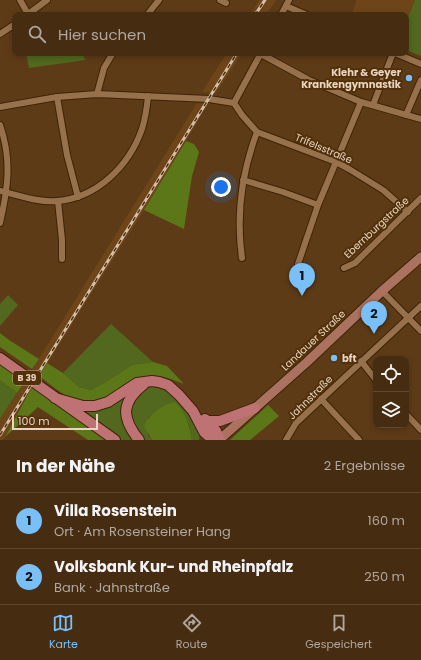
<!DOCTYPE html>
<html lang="de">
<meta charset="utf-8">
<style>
body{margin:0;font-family:Poppins,sans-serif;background:#4d341a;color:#f1f3f6}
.controls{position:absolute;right:12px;bottom:12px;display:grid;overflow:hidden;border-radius:8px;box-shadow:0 2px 6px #0003}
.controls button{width:36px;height:36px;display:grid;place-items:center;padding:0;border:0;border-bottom:1px solid #5e4831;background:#462c11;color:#f1f3f6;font:20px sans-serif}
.scale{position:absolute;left:12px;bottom:10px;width:86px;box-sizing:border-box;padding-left:4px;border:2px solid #e9d4c1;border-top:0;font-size:11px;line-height:14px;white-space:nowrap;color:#e9d4c1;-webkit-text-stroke:3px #52310a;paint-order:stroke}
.you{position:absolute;left:221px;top:187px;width:14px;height:14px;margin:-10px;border:3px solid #fff;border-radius:50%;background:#1a73e8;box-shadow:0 0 0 6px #1a73e833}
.badge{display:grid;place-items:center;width:26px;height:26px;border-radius:50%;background:#79bff8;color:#111;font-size:13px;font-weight:700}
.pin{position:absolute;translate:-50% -33px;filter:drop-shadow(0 1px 2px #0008)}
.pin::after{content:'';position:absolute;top:21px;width:14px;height:12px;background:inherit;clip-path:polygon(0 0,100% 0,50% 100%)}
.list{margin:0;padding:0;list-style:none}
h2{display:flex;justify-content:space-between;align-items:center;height:52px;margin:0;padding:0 16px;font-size:17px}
h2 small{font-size:13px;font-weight:400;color:#b0a79f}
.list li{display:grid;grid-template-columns:26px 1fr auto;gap:12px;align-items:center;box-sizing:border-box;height:56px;padding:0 16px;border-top:1px solid #5e4831}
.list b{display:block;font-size:15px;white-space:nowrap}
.list p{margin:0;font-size:13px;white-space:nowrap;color:#b0a79f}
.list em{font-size:13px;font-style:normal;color:#b0a79f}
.icon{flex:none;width:22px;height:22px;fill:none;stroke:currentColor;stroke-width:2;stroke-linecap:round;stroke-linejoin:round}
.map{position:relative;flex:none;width:421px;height:440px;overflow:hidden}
.search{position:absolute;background:#462c11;box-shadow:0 2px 6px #0003;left:12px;right:12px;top:12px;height:44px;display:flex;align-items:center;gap:10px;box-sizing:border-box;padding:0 14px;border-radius:8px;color:#b0a79f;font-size:15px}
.sheet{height:164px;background:#462c11}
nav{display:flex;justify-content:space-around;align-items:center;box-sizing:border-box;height:56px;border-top:1px solid #5e4831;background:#462c11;font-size:11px;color:#b0a79f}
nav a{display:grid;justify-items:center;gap:2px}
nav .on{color:#79bff8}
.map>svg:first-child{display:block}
.built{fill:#6d4519}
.green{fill:#51681e}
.forest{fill:#5c7718}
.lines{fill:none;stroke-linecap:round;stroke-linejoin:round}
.minor-casing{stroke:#3d2408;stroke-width:8}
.secondary-casing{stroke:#3d2408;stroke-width:11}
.primary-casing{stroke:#3d2408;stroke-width:12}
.minor{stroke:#96714c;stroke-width:6}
.secondary{stroke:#ab7260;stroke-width:9}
.primary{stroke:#bf7274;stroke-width:10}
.rail-casing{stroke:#d6bfaa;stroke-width:3}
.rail{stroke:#52310a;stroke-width:1.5;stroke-dasharray:4.5;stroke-linecap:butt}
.poi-dot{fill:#79bff8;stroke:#52310a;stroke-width:1.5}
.labels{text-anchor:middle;stroke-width:4;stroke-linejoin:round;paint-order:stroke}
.shield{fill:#52310a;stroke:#bca38a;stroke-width:1}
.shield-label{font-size:9px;font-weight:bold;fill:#e9d4c1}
.poi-label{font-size:10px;font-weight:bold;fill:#e9d4c1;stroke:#52310a;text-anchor:end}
.street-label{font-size:10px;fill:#e9d4c1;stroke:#52310a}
</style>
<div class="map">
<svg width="421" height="440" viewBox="0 0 421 440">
<rect width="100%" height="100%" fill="#5e3b17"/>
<g class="built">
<path d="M259,0H276L266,15H250Z"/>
<path d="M357,0H415L406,22V15H351Z"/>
<path d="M227,53H242L216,93L202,92Z"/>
<path d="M197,103L208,104L144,210L39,376L24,401L5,437L3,440H0V419L19,391Z"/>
</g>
<g class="green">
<path d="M415,0H421V56L406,50V22Z"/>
<path d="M27,53H81L86,60L29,68L26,54Z"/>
<path d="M8,295L18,305L0,326V304Z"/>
<path d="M111,324L153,362L132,365L104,383L91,390L79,387L63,373Z"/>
<path d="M0,380L17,393L0,419Z"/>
<path d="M150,387C155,387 160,386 165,389C173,393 193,420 197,428C199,432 200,436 199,440H192L189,425L172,403L157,411L148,418V435L152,440H143L133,428L130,406L145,389Z"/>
<path d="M132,389L126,399L135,440H121L76,408Z"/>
</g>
<g class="forest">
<path d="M186,141L194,144L199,152L192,176L184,229L144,210Z"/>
<path d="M0,333L9,340L39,359L32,369L0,347Z"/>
<path d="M0,362L26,380L17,393L0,380Z"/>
<path d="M153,362L167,366L184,384C173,380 160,374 148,376C141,376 135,381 129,385C112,396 96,407 75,400C62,395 50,384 39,376L47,363L63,373L79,387L91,390L104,383L132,365Z"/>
<path d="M32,387L105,440H88L38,407L5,437Z"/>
<path d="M175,402C185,410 190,428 192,440H152L144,426C149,414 162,405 175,402Z"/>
<path d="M268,405L279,416L250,440H230Z"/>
</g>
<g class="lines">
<defs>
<g id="minor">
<path d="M20,0L28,14"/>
<path d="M220,0L226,3"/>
<path d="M286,6L307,15"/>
<path d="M27,15L47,0"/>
<path d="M147,15L159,0"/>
<path d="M281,15L289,0"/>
<path d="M0,34L15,24"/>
<path d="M395,53L421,64"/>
<path d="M261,54L309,80L361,102L421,119"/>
<path d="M97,94L104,68L113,53"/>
<path d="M57,97L67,155L78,197"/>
<path d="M234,103L242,115L257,132L336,162L349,169L383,190L408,212"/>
<path d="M234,103L261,53"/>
<path d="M373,105L393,53"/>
<path d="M0,107L57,97L97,94L209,99L234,103"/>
<path d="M406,115L421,80"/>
<path d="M0,125C12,160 8,188 0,223"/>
<path d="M243,180L283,192L318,205"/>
<path d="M0,191C18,195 39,203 57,201C97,198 129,166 142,129C145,119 147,107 148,96"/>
<path d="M58,201L62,240V259"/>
<path d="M242,258C236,215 242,172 257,132"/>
<path d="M298,264L318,205L361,102"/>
<path d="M344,268L355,263L421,198"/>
<path d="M382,291L421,331"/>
<path d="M361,361L376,380"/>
<path d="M321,399L359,440"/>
<path d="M406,414L421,430"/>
<path d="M286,440L296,423L421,306"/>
</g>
<path id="secondary" d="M219,440L307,362L382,291L421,257"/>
<g id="primary">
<path d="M0,358L115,440"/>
<path d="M55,398L83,406H95L108,402L137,383L152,381L159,382L168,385L179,395L193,411L204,432L213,440"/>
<path d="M205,419L216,431L220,440"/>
<path d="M209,421H220L255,408"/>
<path d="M139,440C121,418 121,402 144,384"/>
</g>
</defs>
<use href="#minor" class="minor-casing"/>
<use href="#secondary" class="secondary-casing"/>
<use href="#primary" class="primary-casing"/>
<use href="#minor" class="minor"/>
<use href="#secondary" class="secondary"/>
<use href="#primary" class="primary"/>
<defs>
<g id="rail">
<path d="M255,15L265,0"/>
<path d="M0,435L237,53"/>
</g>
</defs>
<use href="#rail" class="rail-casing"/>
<use href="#rail" class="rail"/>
</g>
<g class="poi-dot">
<circle cx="409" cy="78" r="4"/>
<circle cx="334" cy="358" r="4"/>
</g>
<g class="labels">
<rect class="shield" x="13" y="371" width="28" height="14" rx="3"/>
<g class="shield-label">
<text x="27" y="381">B 39</text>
</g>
<g class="poi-label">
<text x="401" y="76">Klehr &amp; Geyer<tspan x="401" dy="12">Krankengymnastik</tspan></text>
<text x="342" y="362" text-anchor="start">bft</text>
</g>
<g class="street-label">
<text transform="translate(324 148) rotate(23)" y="4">Trifelsstraße</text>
<text transform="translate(376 227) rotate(-43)" y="4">Ebernburgstraße</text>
<text transform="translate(313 340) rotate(-43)" y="4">Landauer Straße</text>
<text transform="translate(310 397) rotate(-45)" y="4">Jahnstraße</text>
</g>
</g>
</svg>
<div class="controls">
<button><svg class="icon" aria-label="locate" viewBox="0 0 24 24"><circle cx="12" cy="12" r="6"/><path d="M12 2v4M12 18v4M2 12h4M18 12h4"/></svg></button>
<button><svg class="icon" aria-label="layers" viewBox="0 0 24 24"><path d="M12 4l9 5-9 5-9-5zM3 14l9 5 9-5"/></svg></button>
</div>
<div class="scale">100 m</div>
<div class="you"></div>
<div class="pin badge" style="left:302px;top:296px">1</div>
<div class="pin badge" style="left:374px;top:334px">2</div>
<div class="search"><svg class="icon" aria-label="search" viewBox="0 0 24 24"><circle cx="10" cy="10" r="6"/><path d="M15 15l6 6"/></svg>Hier suchen</div>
</div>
<section class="sheet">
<h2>In der Nähe<small>2 Ergebnisse</small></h2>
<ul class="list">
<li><span class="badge">1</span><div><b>Villa Rosenstein</b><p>Ort · Am Rosensteiner Hang</p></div><em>160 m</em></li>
<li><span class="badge">2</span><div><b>Volksbank Kur- und Rheinpfalz</b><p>Bank · Jahnstraße</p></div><em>250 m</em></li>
</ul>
</section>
<nav>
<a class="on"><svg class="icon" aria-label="map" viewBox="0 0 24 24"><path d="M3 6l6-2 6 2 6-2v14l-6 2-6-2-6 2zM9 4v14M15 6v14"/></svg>Karte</a>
<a><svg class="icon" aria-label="directions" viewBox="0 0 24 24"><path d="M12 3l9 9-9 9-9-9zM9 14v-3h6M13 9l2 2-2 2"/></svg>Route</a>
<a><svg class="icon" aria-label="saved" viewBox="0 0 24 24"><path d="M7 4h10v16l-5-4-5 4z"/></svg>Gespeichert</a>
</nav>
